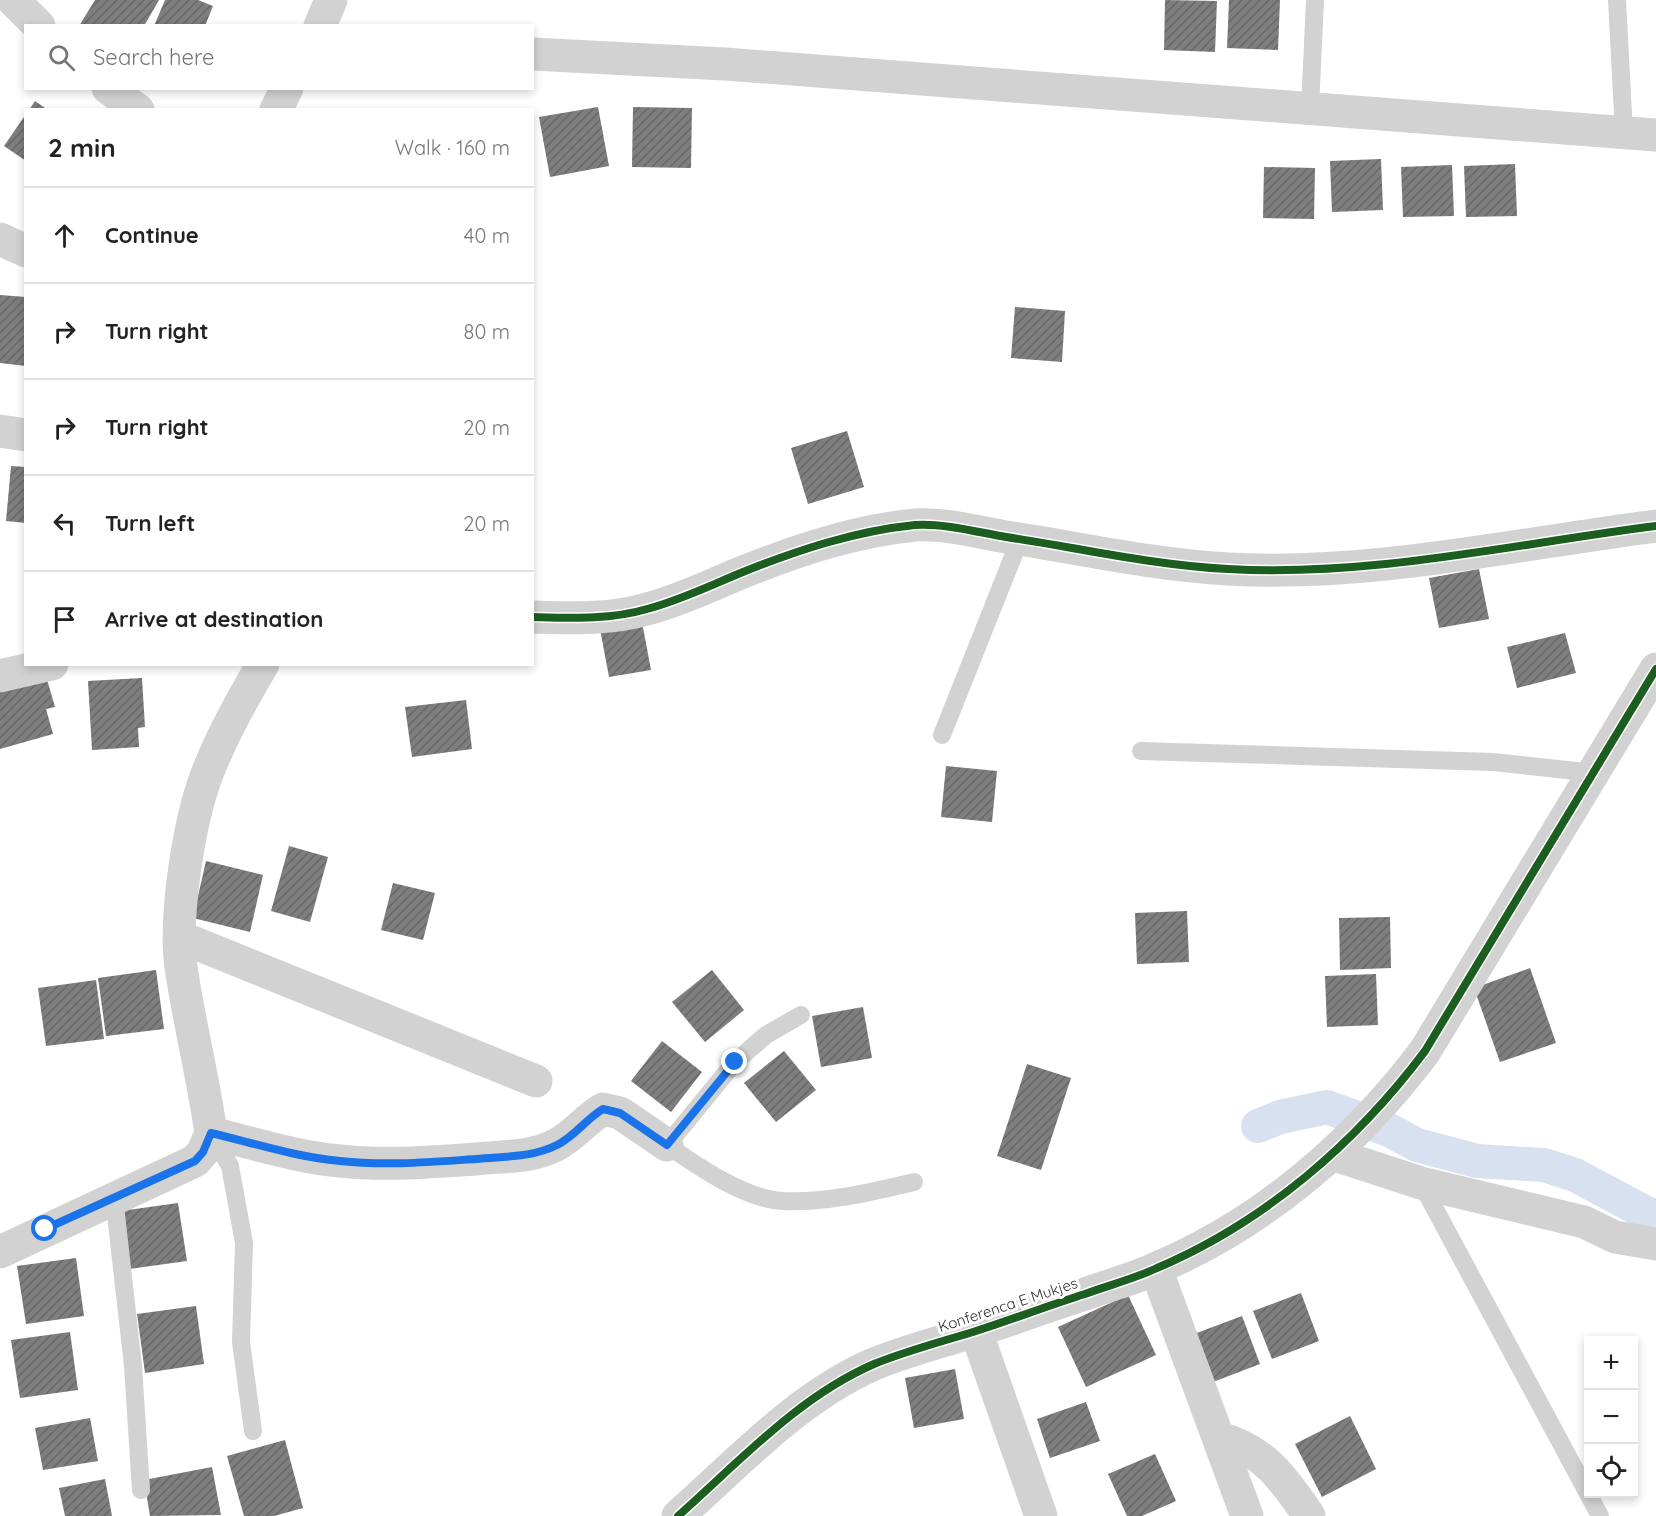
<!DOCTYPE html>
<meta charset="utf-8">
<style>
body{margin:0;font-family:Quicksand,sans-serif;background:#f2f2f2;color:#222}
.controls{position:absolute;right:18px;bottom:18px;display:grid;overflow:hidden;border-radius:0px;box-shadow:0 3px 9px #0003}
.controls button{width:54px;height:54px;display:grid;place-items:center;padding:0;border:0;border-bottom:2px solid #e0e0e0;background:#fff;color:#222;font:30px sans-serif}
.stop{position:absolute;width:18px;height:18px;margin:-14px;border:4px solid #1a73e8;border-radius:50%;background:#fff}
.stop.end{background:#1a73e8;border-color:#fff;box-shadow:0 2px 6px #0008}
.list{margin:0;padding:0;list-style:none}
h2{display:flex;justify-content:space-between;align-items:center;height:78px;margin:0;padding:0 24px;font-size:26px}
h2 small{font-size:20px;font-weight:400;color:#767676}
.list li{display:grid;grid-template-columns:39px 1fr auto;gap:18px;align-items:center;box-sizing:border-box;height:96px;padding:0 24px;border-top:2px solid #e0e0e0}
.list b{display:block;font-size:22px;white-space:nowrap}
.list em{font-size:20px;font-style:normal;color:#767676}
.icon{flex:none;width:33px;height:33px;fill:none;stroke:currentColor;stroke-width:2;stroke-linecap:round;stroke-linejoin:round}
.map{position:relative;flex:none;width:1656px;height:1516px;overflow:hidden}
.search{position:absolute;background:#fff;box-shadow:0 3px 9px #0003;left:24px;top:24px;width:510px;height:66px;display:flex;align-items:center;gap:15px;box-sizing:border-box;padding:0 21px;border-radius:0px;color:#767676;font-size:22px}
.panel{position:absolute;background:#fff;box-shadow:0 3px 9px #0003;left:24px;top:108px;width:510px;height:558px;border-radius:0px}
.map>svg:first-child{display:block}
.lines{fill:none;stroke-linecap:round;stroke-linejoin:round}
.canal{stroke:#d8e1f0;stroke-width:34}
.building{fill:url(#building-hatch)}
.lane{stroke:#d2d2d2;stroke-width:18}
.street{stroke:#d2d2d2;stroke-width:33}
.cycleway-casing{stroke:#fff;stroke-width:11}
.cycleway{stroke:#1b5e20;stroke-width:8}
.route{stroke:#1a73e8;stroke-width:8}
.labels{text-anchor:middle;stroke-width:6;stroke-linejoin:round;paint-order:stroke}
.street-label{font-size:15px;fill:#2d2d2d;stroke:#fff}
</style>
<div class="map">
<svg width="1656" height="1516" viewBox="0 0 1656 1516">
<defs>
<pattern id="building-hatch" width="6" height="6" patternUnits="userSpaceOnUse" patternTransform="scale(1.5)"><rect width="6" height="6" fill="#7e7e7e"/><path d="M-1 1l2-2M0 6l6-6M5 7l2-2" fill="none" stroke="#686868"/></pattern>
</defs>
<rect width="100%" height="100%" fill="#fff"/>
<g class="lines">
<path class="canal" d="M1258,1126L1280,1117L1327,1107L1389,1130L1417,1145L1477,1161L1544,1165L1575,1175L1648,1214L1656,1215"/>
</g>
<g class="building">
<path d="M95,0H159L144,26H79Z"/>
<path d="M165,0H198L213,6L205,26H154Z"/>
<path d="M1165,0L1217,1L1215,52L1164,50Z"/>
<path d="M1229,0H1280L1278,50L1227,48Z"/>
<path d="M35,101L48,110H29Z"/>
<path d="M598,107L609,166L550,177L539,117Z"/>
<path d="M633,107L692,108L691,168L632,167Z"/>
<path d="M26,114V161L4,146Z"/>
<path d="M1381,159L1383,210L1332,212L1330,161Z"/>
<path d="M1515,164L1517,216L1466,217L1464,166Z"/>
<path d="M1452,165L1454,216L1403,217L1401,167Z"/>
<path d="M1264,167L1315,168L1314,219L1263,218Z"/>
<path d="M0,295L26,297V366L0,363Z"/>
<path d="M1015,307L1065,311L1062,362L1011,358Z"/>
<path d="M847,431L864,487L808,504L791,448Z"/>
<path d="M11,466L26,467V523L6,521Z"/>
<path d="M1479,569L1489,619L1439,628L1429,578Z"/>
<path d="M642,622L651,670L609,677L600,629Z"/>
<path d="M1565,633L1576,673L1517,688L1507,647Z"/>
<path d="M46,676L55,707L46,709L53,734L0,749V689Z"/>
<path d="M142,678L145,727L138,728L139,747L92,750L88,681Z"/>
<path d="M466,700L472,749L412,757L405,707Z"/>
<path d="M946,766L997,771L992,822L941,817Z"/>
<path d="M289,846L328,857L310,922L271,911Z"/>
<path d="M206,861L263,875L250,932L193,918Z"/>
<path d="M393,883L435,893L423,940L381,930Z"/>
<path d="M1187,911L1189,962L1137,964L1135,913Z"/>
<path d="M1390,917L1391,968L1340,970L1339,918Z"/>
<path d="M1530,968L1556,1043L1500,1062L1474,988Z"/>
<path d="M156,970L164,1029L106,1036L98,978Z"/>
<path d="M712,970L744,1010L705,1042L672,1002Z"/>
<path d="M1376,974L1378,1025L1327,1027L1325,976Z"/>
<path d="M96,980L104,1039L46,1046L38,988Z"/>
<path d="M863,1007L872,1058L821,1067L812,1016Z"/>
<path d="M662,1041L702,1072L671,1112L631,1081Z"/>
<path d="M784,1051L816,1090L776,1122L744,1083Z"/>
<path d="M1027,1064L1071,1078L1041,1170L997,1156Z"/>
<path d="M178,1203L187,1261L129,1269L121,1211Z"/>
<path d="M76,1258L84,1316L26,1324L17,1266Z"/>
<path d="M1301,1293L1319,1341L1272,1359L1253,1311Z"/>
<path d="M1128,1295L1156,1355L1086,1387L1058,1327Z"/>
<path d="M196,1306L204,1364L145,1373L137,1314Z"/>
<path d="M1242,1316L1260,1364L1213,1382L1194,1334Z"/>
<path d="M70,1332L78,1390L20,1398L11,1340Z"/>
<path d="M955,1369L964,1419L914,1428L905,1378Z"/>
<path d="M1086,1402L1100,1441L1050,1458L1037,1419Z"/>
<path d="M1350,1416L1376,1469L1322,1497L1295,1444Z"/>
<path d="M90,1418L98,1461L43,1470L35,1428Z"/>
<path d="M285,1440L303,1508L274,1516H244L227,1456Z"/>
<path d="M1155,1454L1176,1501L1142,1516H1127L1108,1474Z"/>
<path d="M212,1467L221,1515L150,1516L144,1480Z"/>
<path d="M105,1479L112,1516H65L59,1488Z"/>
</g>
<g class="lines">
<g class="lane">
<path d="M1617,0L1624,133"/>
<path d="M1310,108L1315,0"/>
<path d="M942,735L1020,539"/>
<path d="M1141,751L1493,762L1595,773"/>
<path d="M801,1015L766,1035L735,1062L667,1145C697,1166 745,1199 782,1201C827,1203 871,1192 914,1182"/>
<path d="M211,1133L230,1166L244,1243L241,1342L253,1431"/>
<path d="M1421,1183L1600,1516"/>
<path d="M114,1197L133,1366L141,1490"/>
</g>
<g class="street">
<path d="M13,0L39,26"/>
<path d="M320,26L331,0"/>
<path d="M532,54L725,64L1656,135"/>
<path d="M108,88L138,110"/>
<path d="M276,110L287,88"/>
<path d="M0,239L26,251"/>
<path d="M0,431L26,435"/>
<path d="M532,617C570,618 610,620 647,609C681,600 711,585 743,572C798,550 855,531 915,525C943,523 977,532 1006,537C1079,548 1153,565 1228,569C1372,577 1514,544 1656,526"/>
<path d="M0,676L52,664"/>
<path d="M180,937L536,1081"/>
<path d="M211,1133C253,1143 296,1157 340,1161C385,1166 431,1162 476,1159C504,1156 531,1158 556,1145C574,1136 586,1119 603,1109L620,1113L667,1145"/>
<path d="M1332,1154L1421,1183L1584,1222L1615,1237L1656,1244"/>
<path d="M0,1252L195,1161L203,1152L211,1133C203,1077 189,1022 181,967C174,917 189,821 207,774C222,735 242,700 263,664"/>
<path d="M1156,1269L1247,1516"/>
<path d="M976,1331L1041,1516"/>
<path d="M1219,1438C1263,1449 1285,1480 1309,1516"/>
<path d="M678,1516C739,1462 798,1397 874,1364C906,1351 940,1342 973,1332C1011,1320 1047,1306 1085,1294C1109,1285 1134,1279 1157,1268C1265,1222 1356,1143 1425,1051L1656,669"/>
</g>
<defs>
<g id="cycleway">
<path d="M532,617C570,618 610,620 647,609C681,600 711,585 743,572C798,550 855,531 915,525C943,523 977,532 1006,537C1079,548 1153,565 1228,569C1372,577 1514,544 1656,526"/>
<path d="M678,1516C739,1462 798,1397 874,1364C906,1351 940,1342 973,1332C1011,1320 1047,1306 1085,1294C1109,1285 1134,1279 1157,1268C1265,1222 1356,1143 1425,1051L1656,669"/>
</g>
</defs>
<use href="#cycleway" class="cycleway-casing"/>
<use href="#cycleway" class="cycleway"/>
</g>
<g class="lines">
<path class="route" d="M45,1229L195,1161L203,1152L211,1133C253,1143 296,1157 340,1161C385,1166 431,1162 476,1159C504,1156 531,1158 557,1145C575,1136 586,1119 603,1109L620,1113L667,1145L735,1062"/>
</g>
<g class="labels">
<g class="street-label">
<text transform="translate(1008 1305) rotate(-18)" y="5">Konferenca E Mukjes</text>
</g>
</g>
</svg>
<div class="controls">
<button>+</button>
<button>−</button>
<button><svg class="icon" aria-label="locate" viewBox="0 0 24 24"><circle cx="12" cy="12" r="6"/><path d="M12 2v4M12 18v4M2 12h4M18 12h4"/></svg></button>
</div>
<div class="stop" style="left:45px;top:1229px"></div>
<div class="stop end" style="left:735px;top:1062px"></div>
<div class="search"><svg class="icon" aria-label="search" viewBox="0 0 24 24"><circle cx="10" cy="10" r="6"/><path d="M15 15l6 6"/></svg>Search here</div>
<section class="panel">
<h2>2 min<small>Walk · 160 m</small></h2>
<ul class="list">
<li><svg class="icon" aria-label="ahead" viewBox="0 0 24 24"><path d="M12 20V5M6 11l6-6 6 6"/></svg><div><b>Continue</b></div><em>40 m</em></li>
<li><svg class="icon" aria-label="right" viewBox="0 0 24 24"><path d="M7 20v-9h11M14 6l5 5-5 5"/></svg><div><b>Turn right</b></div><em>80 m</em></li>
<li><svg class="icon" aria-label="right" viewBox="0 0 24 24"><path d="M7 20v-9h11M14 6l5 5-5 5"/></svg><div><b>Turn right</b></div><em>20 m</em></li>
<li><svg class="icon" aria-label="left" viewBox="0 0 24 24"><path d="M17 20v-9H6M10 6l-5 5 5 5"/></svg><div><b>Turn left</b></div><em>20 m</em></li>
<li><svg class="icon" aria-label="arrive" viewBox="0 0 24 24"><path d="M6 21V4h12l-3 4 3 4H6"/></svg><div><b>Arrive at destination</b></div></li>
</ul>
</section>
</div>
